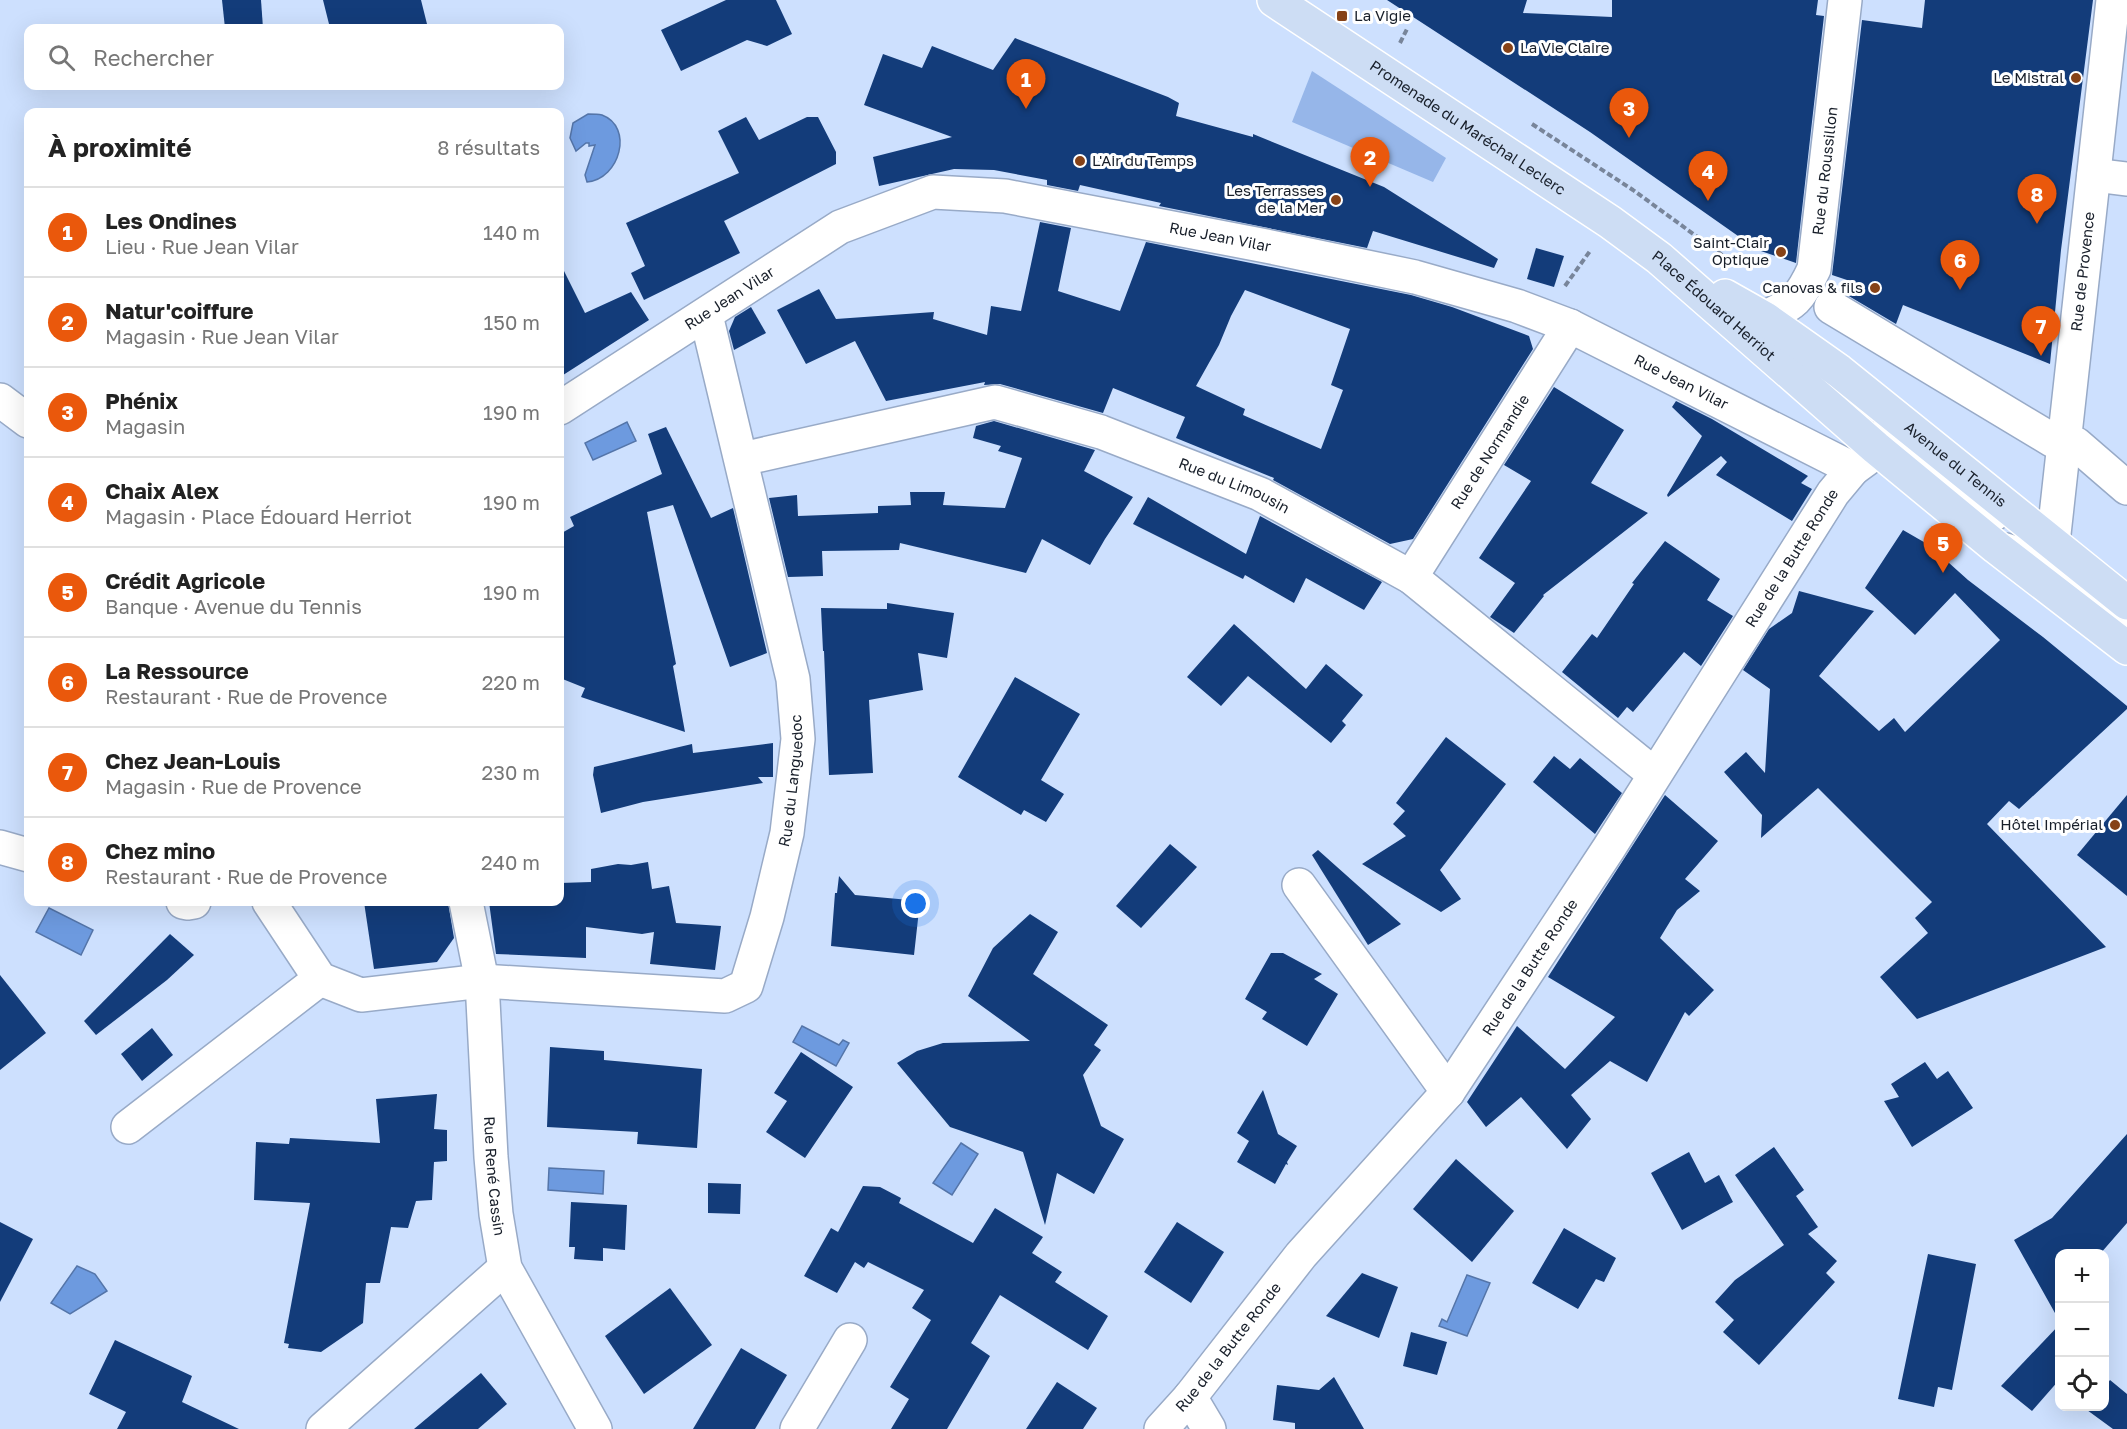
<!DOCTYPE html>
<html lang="fr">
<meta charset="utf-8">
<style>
body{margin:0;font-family:"Golos Text",sans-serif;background:#f6f6f6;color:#222}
.controls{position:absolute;right:18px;bottom:18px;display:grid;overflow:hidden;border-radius:12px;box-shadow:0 6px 24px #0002}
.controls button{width:54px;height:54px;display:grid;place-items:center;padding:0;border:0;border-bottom:2px solid #e0e0e0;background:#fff;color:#222;font:30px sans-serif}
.you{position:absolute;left:916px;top:904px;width:21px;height:21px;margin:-15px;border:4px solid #fff;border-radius:50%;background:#1a73e8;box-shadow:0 0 0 9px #1a73e833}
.badge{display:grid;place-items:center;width:39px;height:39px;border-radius:50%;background:#ea580c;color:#fff;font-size:20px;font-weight:700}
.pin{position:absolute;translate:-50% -50px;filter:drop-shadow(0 2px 3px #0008)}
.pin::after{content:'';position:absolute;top:32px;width:21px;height:18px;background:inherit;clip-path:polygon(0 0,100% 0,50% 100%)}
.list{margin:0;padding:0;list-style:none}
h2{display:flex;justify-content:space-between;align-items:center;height:78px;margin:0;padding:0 24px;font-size:26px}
h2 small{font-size:20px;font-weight:400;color:#767676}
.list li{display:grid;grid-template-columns:39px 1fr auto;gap:18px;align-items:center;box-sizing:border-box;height:90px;padding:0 24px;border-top:2px solid #e0e0e0}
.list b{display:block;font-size:22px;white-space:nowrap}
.list p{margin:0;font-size:20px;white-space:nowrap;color:#767676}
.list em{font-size:20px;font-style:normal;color:#767676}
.icon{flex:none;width:33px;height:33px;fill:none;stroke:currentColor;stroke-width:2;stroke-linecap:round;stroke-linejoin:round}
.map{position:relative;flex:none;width:2127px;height:1429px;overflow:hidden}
.search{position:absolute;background:#fff;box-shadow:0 6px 24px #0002;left:24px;top:24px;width:540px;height:66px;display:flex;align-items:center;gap:15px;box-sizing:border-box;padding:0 21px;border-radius:12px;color:#767676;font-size:22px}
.panel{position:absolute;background:#fff;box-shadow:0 6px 24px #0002;left:24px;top:108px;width:540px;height:798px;border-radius:12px}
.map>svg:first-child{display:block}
.green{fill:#96b6e9}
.water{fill:#6d9adf;stroke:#5475a9;stroke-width:1.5}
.building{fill:#133c7a;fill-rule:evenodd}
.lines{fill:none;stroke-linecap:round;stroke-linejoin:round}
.minor-casing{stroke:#98aac7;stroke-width:36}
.major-casing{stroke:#fff;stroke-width:36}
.path{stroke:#78859a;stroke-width:4;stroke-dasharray:6 3;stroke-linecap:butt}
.minor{stroke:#fff;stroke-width:33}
.major{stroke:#cdddf4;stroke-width:33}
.poi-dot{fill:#864217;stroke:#fff;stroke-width:2}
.labels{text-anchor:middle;stroke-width:6;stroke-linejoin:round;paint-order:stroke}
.poi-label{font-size:15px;fill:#181f2a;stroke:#fff;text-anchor:end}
.street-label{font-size:15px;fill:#181f2a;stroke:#fff}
</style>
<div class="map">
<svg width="2127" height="1429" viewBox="0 0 2127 1429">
<rect width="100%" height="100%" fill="#cde0fe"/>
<path class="green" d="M1312,71L1446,158L1433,182L1292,122Z"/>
<g class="water">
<path d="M588,114C592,114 598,114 602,115C634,127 620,179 587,182L585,175L595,145L589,146V143H586L576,151L570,138L573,123Z"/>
<path d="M627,422L636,441L593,460L585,443Z"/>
<path d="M49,908L93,930L81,955L36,932Z"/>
<path d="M802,1026L839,1045L843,1040L849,1043L836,1066L793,1042Z"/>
<path d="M961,1143L978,1154L952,1195L933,1183Z"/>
<path d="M549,1168L604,1171L603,1194L548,1190Z"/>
<path d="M77,1266L95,1274L107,1291L70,1314L51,1303Z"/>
<path d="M1467,1275L1490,1283L1467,1336L1439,1326L1442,1319L1447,1322Z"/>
</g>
<g class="building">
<path d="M222,0H261L263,28H225Z"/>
<path d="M323,0H421L428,28H330Z"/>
<path d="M726,0H776L792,34L767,46L747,40L681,71L661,30Z"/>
<path d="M1387,0H1527L1523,13L1612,17V0H1818L1816,15L1824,16L1796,263L1758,250L1590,132Z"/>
<path d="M1925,0H2093L2061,250L2050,364L1903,305L1896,324L1842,292L1847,280L1832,275L1862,20L1922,28Z"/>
<path d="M1015,38L1168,97L1179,103L1176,116L1253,137V134L1384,187L1498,259L1494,268L1373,231L1367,248L1159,206L1161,203L1080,185L1078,191L1047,185V180L994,170L954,169L879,186L873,157L952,137L864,105L883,54L922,68L932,46L993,70Z"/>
<path d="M746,117L759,140L807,117H818L836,152V164L724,221L740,253L644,300L631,273L645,266L626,223L739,173L718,131Z"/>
<path d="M1040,222L1071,228L1058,291L1120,311L1146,242L1411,295L1452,307L1529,336L1533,349L1413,539L1390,544L1273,480L1274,478L1176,438L1185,417L1113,388L1103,413L1000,384L984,385L985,382L886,401L855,341L806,364L777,310L819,289L836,319L934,312L933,319L987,335L991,306L1021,311ZM1245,290L1350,329L1331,385L1343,390L1321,449L1243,415L1245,409L1196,386L1219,345L1231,316Z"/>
<path d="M1536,248L1564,256L1554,287L1527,279Z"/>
<path d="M560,263L585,313L631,292L649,320L560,377Z"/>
<path d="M751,307L766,333L734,350L729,331L735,317Z"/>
<path d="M1554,387L1624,430L1591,483L1648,513L1543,595L1544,596L1514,633L1490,617L1515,583L1479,558L1531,481L1504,465Z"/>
<path d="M1676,401L1712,419L1808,476L1801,483L1812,489L1792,521L1716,475L1727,462L1721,456L1668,497L1667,495L1702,436L1672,407Z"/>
<path d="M994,421L1095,450L1084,471L1133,497L1105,539L1090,565L1042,539L1026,573L900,543L899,550L822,551L823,576L788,577L769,498L797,495L798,516L878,513V506L911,505L910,492H945L943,505L1005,508L1022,458L998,451L1001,446L973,438L976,426Z"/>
<path d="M666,427L711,518L733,508L767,653L730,667L673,505L647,512L676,664L673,666L685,732L581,697L585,688L560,678V534L574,526L570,517L662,474L648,434Z"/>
<path d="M1148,497L1246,554L1260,516L1382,582L1364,610L1306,578L1294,603L1245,575L1243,579L1133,524Z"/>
<path d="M1903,530L1929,545L1968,580L2043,637L2127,706V709L2019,809L2009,801L1987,824L2106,947L1917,1019L1880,977L1928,933L1915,918L1932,902L1818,788L1761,838L1762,815L1724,772L1746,752L1765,773L1770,689L1743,670L1769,629L1792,613L1799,591L1874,611L1819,676L1879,731L1894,718L1905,732L2000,640L1955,593L1915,635L1865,588Z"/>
<path d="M1665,541L1720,579L1707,600L1733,616L1701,666L1684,652L1633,712L1627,707L1618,718L1562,672L1592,634L1597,638L1634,584L1632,583Z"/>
<path d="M887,603L954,613L947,658L918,653L923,690L869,700L873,773L829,775L824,651H823L821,608L887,609Z"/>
<path d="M1234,624L1306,689L1326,664L1363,695L1342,721L1346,725L1331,743L1248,676L1221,706L1187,677Z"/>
<path d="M1015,677L1080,714L1041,780L1064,794L1046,822L1024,810L1021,815L958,777Z"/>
<path d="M1446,737L1506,784L1440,870L1461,899L1441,912L1362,864L1406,836L1393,824L1405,811L1396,803Z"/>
<path d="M773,743V777H758L763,783L643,802L601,813L593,775L594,767L692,744L693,753Z"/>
<path d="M1554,756L1570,769L1580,758L1622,793L1595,834L1533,782Z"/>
<path d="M1665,795L1718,841L1685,879L1700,891L1677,910L1660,938L1714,990L1689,1016L1685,1012L1647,1082L1610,1061L1571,1095L1591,1119L1567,1149L1521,1097L1486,1127L1467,1102L1517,1026L1565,1069L1615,1017L1548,977Z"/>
<path d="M2127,795V896L2077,855Z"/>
<path d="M1170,844L1197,867L1141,928L1116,906Z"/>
<path d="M1318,850L1401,924L1368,945L1312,855Z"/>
<path d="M648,862L652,889L669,886L676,923L721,926L715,970L650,964L654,932L642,934L586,927V958L496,954L489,902H560V883L591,882V869L618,864L631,865Z"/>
<path d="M839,876L855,895L920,901L914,955L831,946L835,893H837Z"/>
<path d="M364,902H448L454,938L437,962L374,969Z"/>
<path d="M1030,914L1058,932L1033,974L1108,1025L1094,1045L1101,1050L1083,1075L1101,1126L1124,1139L1094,1194L1057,1173L1045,1225L1023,1152L950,1127L897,1063L917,1051L943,1043L1030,1041L968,996L993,948Z"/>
<path d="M170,934L194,955L167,980L96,1035L84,1021Z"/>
<path d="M1271,953H1283L1322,974L1314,979L1338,994L1307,1046L1262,1019L1267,1012L1245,999Z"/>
<path d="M0,975L46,1033L0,1070Z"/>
<path d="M152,1028L173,1055L142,1081L121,1054Z"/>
<path d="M550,1047L604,1051V1060L702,1069L697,1148L637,1144L638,1132L547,1127Z"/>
<path d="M801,1052L853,1087L805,1158L766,1132L787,1101L774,1093Z"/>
<path d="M1925,1062L1937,1079L1948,1071L1973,1108L1912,1147L1884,1101L1899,1097L1891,1084Z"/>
<path d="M1263,1090L1278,1134L1297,1146L1287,1162L1288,1165L1286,1164L1275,1184L1237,1162L1249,1141L1237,1133Z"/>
<path d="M437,1094L434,1129L447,1130V1161L434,1162L432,1200L416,1201L408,1228L391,1227L380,1283H366L363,1323L321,1352L288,1348L289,1344L284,1343L310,1203L254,1200L256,1142L289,1144L290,1138L380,1143L376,1099Z"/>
<path d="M2127,1134V1223L2100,1254H2060V1322L2014,1240L2052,1218Z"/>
<path d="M1774,1147L1804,1190L1796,1196L1818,1227L1808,1234L1837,1261L1826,1273L1835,1282L1759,1365L1723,1332L1734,1320L1715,1302L1735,1280L1784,1245L1735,1175Z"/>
<path d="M1689,1152L1705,1183L1719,1175L1733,1202L1682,1230L1651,1173Z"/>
<path d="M1456,1159L1514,1211L1472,1262L1413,1209Z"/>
<path d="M708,1183L741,1184L740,1214L708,1213Z"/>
<path d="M863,1186L880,1187L901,1198L899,1203L973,1243L995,1208L1043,1237L1032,1253L1062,1272L1055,1282L1108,1316L1088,1350L1000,1295L971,1343L990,1356L947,1429H891L909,1399L890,1387L931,1320L912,1308L924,1290L868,1262L864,1268L855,1262L837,1293L804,1276L831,1228L838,1232Z"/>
<path d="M571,1202L627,1205L625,1250L603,1248V1261L574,1259L575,1247H569Z"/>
<path d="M0,1222L33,1239L0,1302Z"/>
<path d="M1177,1222L1224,1252L1191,1303L1144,1272Z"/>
<path d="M1564,1228L1616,1258L1604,1282L1596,1279L1578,1309L1532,1283Z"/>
<path d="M1928,1254L1976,1264L1952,1390L1938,1387L1934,1407L1898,1399Z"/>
<path d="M1362,1273L1398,1287L1379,1338L1326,1316Z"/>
<path d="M670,1288L712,1345L644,1394L605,1336Z"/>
<path d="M2060,1324V1379L2032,1411L2001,1386Z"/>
<path d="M1411,1332L1447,1342L1437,1375L1403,1366Z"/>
<path d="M115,1340L192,1376L182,1402L239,1429H117L126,1412L89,1394Z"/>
<path d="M741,1348L787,1375L755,1429H693Z"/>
<path d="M481,1373L507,1404L478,1429H414Z"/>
<path d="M1334,1377L1364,1429H1295V1423L1273,1420L1277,1385L1319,1390Z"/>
<path d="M2110,1380L2127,1394V1429H2113L2087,1410L2090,1407H2104V1388Z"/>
<path d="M1057,1382L1097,1408L1083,1429H1026Z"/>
</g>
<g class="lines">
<defs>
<g id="minor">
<path d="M2094,175L2126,179"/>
<path d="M1831,307L2052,440"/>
<path id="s1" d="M1764,318C1794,304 1800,299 1814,269L1845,0"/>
<path d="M0,400L28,421"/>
<path id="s2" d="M560,408L840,227L933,192L1005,196L1266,246L1415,277L1517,306L1570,326L1853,469L1868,458L1885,435"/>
<path d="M1885,435L1994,514"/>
<path d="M2076,444L2127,488"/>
<path id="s3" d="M742,459L995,402L1101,432L1260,494L1411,577L1654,774"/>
<path id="s4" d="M2053,543L2113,0"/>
<path d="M2006,550L2055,567L2127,626"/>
<path id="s5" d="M1411,577L1570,326"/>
<path d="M0,847L28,855"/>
<path d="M1299,885L1448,1092"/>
<path d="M183,902L188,903L194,902"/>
<path id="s6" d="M269,902L320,979L361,995L482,981L725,996L746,986L767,917L787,833L798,739L793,679L706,315"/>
<path id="s7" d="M466,902L482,981L491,1157L496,1214L505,1268L595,1429"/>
<path d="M128,1127L320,979"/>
<path d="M1190,1397L1209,1429"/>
<path d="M323,1429L505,1268"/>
<path d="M797,1429L850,1340"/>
<path id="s8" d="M1161,1429L1190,1397L1301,1255L1448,1092L1609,848L1833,493L1853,469"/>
</g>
<g id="major">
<path id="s9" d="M1274,0L1610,222L1659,258L1876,448L1996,547L2127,648"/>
<path id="s10" d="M1725,296L1764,318L1839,371L2127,603"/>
</g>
</defs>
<use href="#minor" class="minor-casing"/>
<use href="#major" class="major-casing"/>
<g class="path">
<path d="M1400,43L1408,27"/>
<path d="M1532,124L1633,190L1729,260"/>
<path d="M1565,286L1590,251"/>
</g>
<use href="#minor" class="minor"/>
<use href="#major" class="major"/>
</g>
<g class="poi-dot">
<rect x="1336" y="10" width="12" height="12" rx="3"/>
<circle cx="1508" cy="48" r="6"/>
<circle cx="2076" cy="78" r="6"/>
<circle cx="1080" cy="161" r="6"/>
<circle cx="1336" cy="200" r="6"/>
<circle cx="1781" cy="252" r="6"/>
<circle cx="1875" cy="288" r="6"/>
<circle cx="2115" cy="825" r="6"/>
</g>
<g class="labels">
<g class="poi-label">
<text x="1354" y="21" text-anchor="start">La Vigie</text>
<text x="1520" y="53" text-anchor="start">La Vie Claire</text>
<text x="2064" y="83">Le Mistral</text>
<text x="1092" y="166" text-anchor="start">L'Air du Temps</text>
<text x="1324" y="196">Les Terrasses<tspan x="1324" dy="17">de la Mer</tspan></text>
<text x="1769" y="248">Saint-Clair<tspan x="1769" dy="17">Optique</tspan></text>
<text x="1863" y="293">Canovas &amp; fils</text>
<text x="2103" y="830">Hôtel Impérial</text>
</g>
<g class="street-label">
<text dy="5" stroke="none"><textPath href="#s9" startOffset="232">Promenade du Maréchal Leclerc</textPath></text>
<text dy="5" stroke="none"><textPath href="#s1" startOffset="171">Rue du Roussillon</textPath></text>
<text dy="5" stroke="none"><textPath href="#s2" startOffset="724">Rue Jean Vilar</textPath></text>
<text dy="5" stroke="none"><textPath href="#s4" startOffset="273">Rue de Provence</textPath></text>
<text dy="5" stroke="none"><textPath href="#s2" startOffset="202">Rue Jean Vilar</textPath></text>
<text dy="5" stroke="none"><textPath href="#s9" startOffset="536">Place Édouard Herriot</textPath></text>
<text dy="5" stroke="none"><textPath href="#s2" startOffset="1210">Rue Jean Vilar</textPath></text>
<text dy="5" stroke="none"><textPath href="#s5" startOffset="148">Rue de Normandie</textPath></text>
<text dy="5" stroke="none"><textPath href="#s10" startOffset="286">Avenue du Tennis</textPath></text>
<text dy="5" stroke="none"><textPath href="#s3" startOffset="513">Rue du Limousin</textPath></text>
<text dy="5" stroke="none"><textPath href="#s8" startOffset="1078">Rue de la Butte Ronde</textPath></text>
<text dy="5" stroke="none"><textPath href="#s6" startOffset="736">Rue du Languedoc</textPath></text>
<text dy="5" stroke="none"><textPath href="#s8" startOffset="592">Rue de la Butte Ronde</textPath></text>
<text dy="5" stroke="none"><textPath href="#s7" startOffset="276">Rue René Cassin</textPath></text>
<text dy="5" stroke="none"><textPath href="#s8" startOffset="106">Rue de la Butte Ronde</textPath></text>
</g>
</g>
</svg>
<div class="controls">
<button>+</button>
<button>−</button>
<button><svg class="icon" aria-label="locate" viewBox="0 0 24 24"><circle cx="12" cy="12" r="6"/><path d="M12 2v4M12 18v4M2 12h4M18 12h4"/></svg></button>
</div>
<div class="you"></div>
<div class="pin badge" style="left:1026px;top:109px">1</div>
<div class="pin badge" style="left:1370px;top:187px">2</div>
<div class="pin badge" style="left:1629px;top:138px">3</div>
<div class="pin badge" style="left:1708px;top:201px">4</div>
<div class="pin badge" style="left:1943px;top:573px">5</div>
<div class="pin badge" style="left:1960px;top:290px">6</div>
<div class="pin badge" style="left:2041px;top:356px">7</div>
<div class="pin badge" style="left:2037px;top:224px">8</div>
<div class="search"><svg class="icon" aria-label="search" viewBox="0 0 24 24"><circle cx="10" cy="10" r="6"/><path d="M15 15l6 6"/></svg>Rechercher</div>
<section class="panel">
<h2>À proximité<small>8 résultats</small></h2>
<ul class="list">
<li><span class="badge">1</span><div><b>Les Ondines</b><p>Lieu · Rue Jean Vilar</p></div><em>140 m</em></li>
<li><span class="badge">2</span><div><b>Natur'coiffure</b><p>Magasin · Rue Jean Vilar</p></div><em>150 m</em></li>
<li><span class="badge">3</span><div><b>Phénix</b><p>Magasin</p></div><em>190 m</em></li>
<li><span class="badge">4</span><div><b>Chaix Alex</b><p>Magasin · Place Édouard Herriot</p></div><em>190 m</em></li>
<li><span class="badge">5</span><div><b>Crédit Agricole</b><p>Banque · Avenue du Tennis</p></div><em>190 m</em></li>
<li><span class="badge">6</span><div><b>La Ressource</b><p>Restaurant · Rue de Provence</p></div><em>220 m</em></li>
<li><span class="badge">7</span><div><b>Chez Jean-Louis</b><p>Magasin · Rue de Provence</p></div><em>230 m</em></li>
<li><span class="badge">8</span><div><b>Chez mino</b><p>Restaurant · Rue de Provence</p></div><em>240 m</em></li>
</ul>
</section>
</div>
